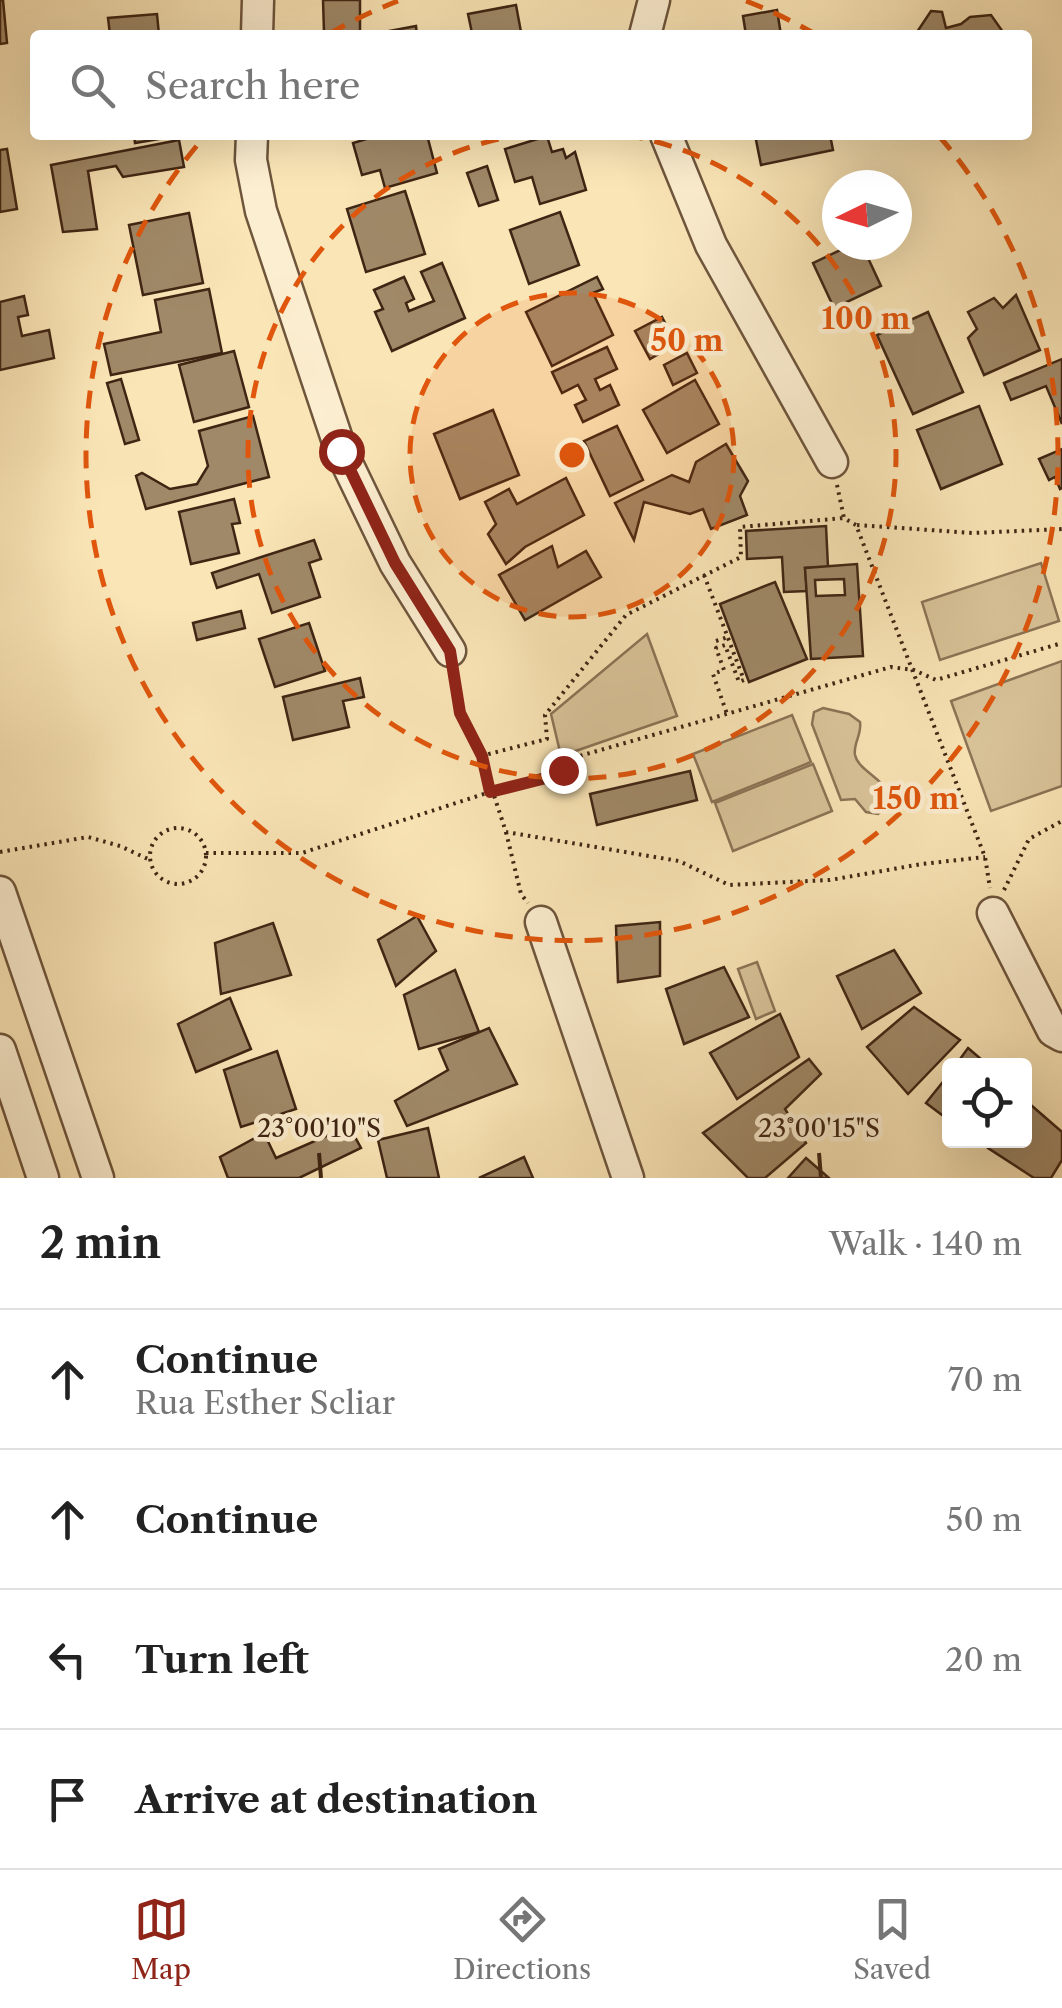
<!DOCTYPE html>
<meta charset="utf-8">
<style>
body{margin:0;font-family:"Libre Caslon Text",serif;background:#f2f2f2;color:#222}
.controls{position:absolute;right:30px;bottom:30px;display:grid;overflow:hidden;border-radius:10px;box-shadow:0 10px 40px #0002}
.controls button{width:90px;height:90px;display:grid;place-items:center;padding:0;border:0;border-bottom:2px solid #e0e0e0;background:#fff;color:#222;font:50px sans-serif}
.compass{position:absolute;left:822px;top:170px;width:90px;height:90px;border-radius:50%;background:#fff;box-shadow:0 10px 40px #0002;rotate:265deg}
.stop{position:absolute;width:30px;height:30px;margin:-22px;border:8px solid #8f2418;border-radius:50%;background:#fff}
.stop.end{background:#8f2418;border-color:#fff;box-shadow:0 2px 10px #0008}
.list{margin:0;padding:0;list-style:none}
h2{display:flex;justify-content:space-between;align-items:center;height:130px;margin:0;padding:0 40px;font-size:42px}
h2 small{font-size:32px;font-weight:400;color:#767676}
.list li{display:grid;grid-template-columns:65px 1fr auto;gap:30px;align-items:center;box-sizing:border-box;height:140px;padding:0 40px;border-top:2px solid #e0e0e0}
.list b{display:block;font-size:38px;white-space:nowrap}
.list p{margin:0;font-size:32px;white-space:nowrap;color:#767676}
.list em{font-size:32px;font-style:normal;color:#767676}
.icon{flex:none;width:55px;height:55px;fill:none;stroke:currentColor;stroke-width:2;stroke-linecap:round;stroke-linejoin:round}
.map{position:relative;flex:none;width:1062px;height:1178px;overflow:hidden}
.search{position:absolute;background:#fff;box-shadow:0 10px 40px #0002;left:30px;right:30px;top:30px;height:110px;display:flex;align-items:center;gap:25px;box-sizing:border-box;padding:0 35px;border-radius:10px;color:#767676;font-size:38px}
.sheet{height:690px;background:#fff}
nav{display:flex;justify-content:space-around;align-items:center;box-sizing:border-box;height:140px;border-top:2px solid #e0e0e0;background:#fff;font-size:28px;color:#767676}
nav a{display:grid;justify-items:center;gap:5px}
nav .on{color:#8f2418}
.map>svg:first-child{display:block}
.green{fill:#dac49a;stroke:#8c7456;stroke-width:2.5}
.building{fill:#a08968;stroke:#3f2513;stroke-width:2.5;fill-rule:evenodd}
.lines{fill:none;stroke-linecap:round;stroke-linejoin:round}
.minor-casing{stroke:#6e553c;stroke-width:35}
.path{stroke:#3f2513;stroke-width:4;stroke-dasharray:2.5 5;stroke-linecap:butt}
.minor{stroke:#fceed0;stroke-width:30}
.route{stroke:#8f2418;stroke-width:12}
.ticks{fill:none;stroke:#3f2513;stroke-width:4}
.ring{fill:none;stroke:#e0560c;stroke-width:5;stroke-dasharray:18 12}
.ticks-label{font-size:25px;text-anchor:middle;fill:#3f2513;stroke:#fceed0;stroke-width:9;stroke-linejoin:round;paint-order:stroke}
.centre{fill:#e0560c;stroke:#fceed0;stroke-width:5}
.ring-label{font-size:30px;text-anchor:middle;font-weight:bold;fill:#e0560c;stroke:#fceed0;stroke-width:9;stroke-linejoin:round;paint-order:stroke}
</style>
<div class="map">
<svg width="1062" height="1178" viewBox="0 0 1062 1178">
<rect width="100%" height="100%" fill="#fae5b6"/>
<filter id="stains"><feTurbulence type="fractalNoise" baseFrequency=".002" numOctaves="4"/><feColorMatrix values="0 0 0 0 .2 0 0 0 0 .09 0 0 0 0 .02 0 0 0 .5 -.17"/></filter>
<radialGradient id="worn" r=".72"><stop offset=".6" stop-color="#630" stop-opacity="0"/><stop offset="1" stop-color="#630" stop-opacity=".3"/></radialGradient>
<g class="green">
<path d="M1041,563L1059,621L940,660L922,602Z"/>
<path d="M647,634L677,716L561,756L551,714Z"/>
<path d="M1062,661V786L991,811L951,701Z"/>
<path d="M823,708L849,714L860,722C862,735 853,743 855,755C859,776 911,787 878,814L866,812L855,799L841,800L812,724L814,712Z"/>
<path d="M792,715L811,762L712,802L693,754Z"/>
<path d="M813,764L832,811L733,851L715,803Z"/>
<path d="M757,962L775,1011L756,1019L738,969Z"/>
</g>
<g class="building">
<path d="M0,0H3L7,43L0,44Z"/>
<path d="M323,0H360V31L324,32Z"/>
<path d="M516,5L521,32L462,35L472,33L468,14Z"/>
<path d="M777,10L781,35H746L743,16Z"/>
<path d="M931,11L942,12L946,28L961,24L970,17L991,15L1003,32L1001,35H915Z"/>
<path d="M157,14L159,35H110L108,18Z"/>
<path d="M416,26L417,35H368Z"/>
<path d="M134,135H177V136L135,143Z"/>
<path d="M369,135H427L437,173L385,188L380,170L362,175L353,143L370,138Z"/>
<path d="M755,135H830L833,150L761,165Z"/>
<path d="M547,136L552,152L563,149L566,158L575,152L586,190L540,204L532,177L515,182L505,149Z"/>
<path d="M179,140L184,167L123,177L116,166L88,171L97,229L63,232L51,165Z"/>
<path d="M7,149L17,209L0,212V150Z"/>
<path d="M487,166L498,200L479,206L467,173Z"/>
<path d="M405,191L425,254L366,272L347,209Z"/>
<path d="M560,212L579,265L529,284L510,230Z"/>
<path d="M189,213L203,283L143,295L129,225Z"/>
<path d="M851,245H862L881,286L834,308L813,263Z"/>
<path d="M442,263L465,318L392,351L375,312L383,309L374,290L404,277L414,299L406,303L409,311L434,301L421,272Z"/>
<path d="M597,277L603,289L593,293L613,335L552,366L526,312Z"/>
<path d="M209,289L222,353L111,375L104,344L161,332L155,300Z"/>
<path d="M1016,295L1040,350L984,375L968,338L977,329L968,312L994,298L1003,308Z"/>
<path d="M24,296L28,315L18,317L22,336L49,330L54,358L0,370V302Z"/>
<path d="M928,312L963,392L913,414L877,335Z"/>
<path d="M662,317L676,344L650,359L635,331Z"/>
<path d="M607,347L617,369L595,379L600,390L610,385L619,405L583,422L575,405L586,400L578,385L562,393L552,372Z"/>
<path d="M234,351L249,407L194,422L179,365Z"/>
<path d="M687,353L697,373L673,385L664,365Z"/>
<path d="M1062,359V424L1046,386L1011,400L1004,383Z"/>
<path d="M121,379L139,440L125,444L107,383Z"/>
<path d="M695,380L719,424L667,453L643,410Z"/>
<path d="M979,406L1002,464L941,489L917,430Z"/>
<path d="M493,410L519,475L460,499L434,434Z"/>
<path d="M253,416L269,477L146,509L136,476L142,473L170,489L197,484L208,466L199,431Z"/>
<path d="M617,426L643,480L610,496L584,441Z"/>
<path d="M726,444L748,481L740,496L747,515L711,529L703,509L690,514L644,502L634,540L615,503L672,475L689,482L696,462Z"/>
<path d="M1062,449V488L1060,489L1055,477L1049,480L1039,459Z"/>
<path d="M566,478L584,515L525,547L506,564L488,534L496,524L485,502L509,489L517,504Z"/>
<path d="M234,499L240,523L232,524L239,553L191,564L179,512Z"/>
<path d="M826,526L828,567L805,568L807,591L784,592L782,557L747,559L746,531Z"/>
<path d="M314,540L321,559L309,563L320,597L272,613L259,574L217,588L212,573Z"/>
<path d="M552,546L558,567L586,551L601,577L525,620L499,575Z"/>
<path d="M857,564L863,656L811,659L805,568ZM844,579L845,595L816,596L815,580Z"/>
<path d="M775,582L807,659L749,682L720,604Z"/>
<path d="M241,611L245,628L197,640L193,623Z"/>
<path d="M309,623L325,671L275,687L259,639Z"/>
<path d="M360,678L364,697L343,701L349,727L293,740L283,697Z"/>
<path d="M690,771L697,800L597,825L590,794Z"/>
<path d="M417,916L436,951L396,986L378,940Z"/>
<path d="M660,922V976L618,982L616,926Z"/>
<path d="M273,923L291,975L221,994L215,943Z"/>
<path d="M894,950L921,993L862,1029L837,976Z"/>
<path d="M724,967L749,1017L684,1044L666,989Z"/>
<path d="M455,970L479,1032L419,1049L404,995Z"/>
<path d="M230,998L251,1049L196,1072L178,1024Z"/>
<path d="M914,1007L960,1040L908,1094L867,1047Z"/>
<path d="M780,1014L799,1057L737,1099L710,1053Z"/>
<path d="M489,1028L517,1084L407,1126L395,1101L448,1070L439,1049Z"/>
<path d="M968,1048L989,1066H955Z"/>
<path d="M277,1051L296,1109L241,1127L224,1070Z"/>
<path d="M809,1059L821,1074L785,1109L806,1143L765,1178H748L703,1133Z"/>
<path d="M950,1073V1121L926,1103Z"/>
<path d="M1024,1099L1062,1132V1160L1051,1178H1034L988,1148L993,1140H1024Z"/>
<path d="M349,1126L361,1148L299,1178H228L220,1157L264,1133L276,1158Z"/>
<path d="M428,1128L439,1178H387L378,1140Z"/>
<path d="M524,1157L533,1178H479Z"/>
<path d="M806,1158L829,1178H788Z"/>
</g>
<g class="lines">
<defs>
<g id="minor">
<path d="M257,35L258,0"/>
<path d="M645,35L654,0"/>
<path d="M252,135L251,160L261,211L341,451L395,563L450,651"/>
<path d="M666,135L711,245L832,462"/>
<path d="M0,892L98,1178"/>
<path d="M993,913L1053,1031L1062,1036"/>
<path d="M541,922L628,1178"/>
<path d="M0,1050L43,1178"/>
</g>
</defs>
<use href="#minor" class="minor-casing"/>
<g class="path">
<path d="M837,485L844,518L856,525L985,857L990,888"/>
<path d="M857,525L973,533L1062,529"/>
<path d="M704,575L744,680L739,682L725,645L716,648L724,670L713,674L727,714"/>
<path d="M716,641L728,637"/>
<path d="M454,676L460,713L481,756L506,832L679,861L729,885L830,880L922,864L985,857"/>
<path d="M481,756L547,739L545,715L626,615L741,557L740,527L844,518"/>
<circle cx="178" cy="856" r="28"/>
<path d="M506,832L521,894L528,903"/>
<path d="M0,852L88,837L120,846L150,860"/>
<path d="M206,853H302L490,792L546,778L563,769L562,761L891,667L914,670L936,680L1062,643"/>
<path d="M1004,890L1029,839L1062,821"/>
</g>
<use href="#minor" class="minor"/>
</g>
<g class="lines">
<path class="route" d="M341,451L395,563L450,651L460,713L482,756L490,792L546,778L563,770"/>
</g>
<path class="ticks" d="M319,1153L321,1178M819,1153L821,1178"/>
<circle cx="572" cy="455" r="162" fill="#e0560c" fill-opacity=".12"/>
<g class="ring">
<circle cx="572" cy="455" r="162"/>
<path d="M625 135A324 324 0 1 1 519 135"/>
<path d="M329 34A486 486 0 0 1 398 1M746 1A486 486 0 0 1 815 34M939 136A486 486 0 1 1 205 136"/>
</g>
<g class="ticks-label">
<text x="319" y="1137">23°00'10"S</text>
<text x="819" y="1137">23°00'15"S</text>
</g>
<circle cx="572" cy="455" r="15" class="centre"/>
<g class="ring-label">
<text x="866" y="329">100 m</text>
<text x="687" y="351">50 m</text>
<text x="916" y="809">150 m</text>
</g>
<rect width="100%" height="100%" filter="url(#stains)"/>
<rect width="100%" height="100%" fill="url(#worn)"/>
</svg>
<div class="controls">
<button><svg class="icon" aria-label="locate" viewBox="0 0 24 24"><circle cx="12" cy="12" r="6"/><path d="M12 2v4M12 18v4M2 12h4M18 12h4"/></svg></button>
</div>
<svg class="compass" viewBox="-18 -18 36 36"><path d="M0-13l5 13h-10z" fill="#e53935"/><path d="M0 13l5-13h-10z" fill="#767676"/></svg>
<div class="stop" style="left:341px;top:451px"></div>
<div class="stop end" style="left:563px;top:770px"></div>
<div class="search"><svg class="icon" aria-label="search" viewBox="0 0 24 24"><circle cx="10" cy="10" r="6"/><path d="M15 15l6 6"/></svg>Search here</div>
</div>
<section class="sheet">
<h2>2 min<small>Walk · 140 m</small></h2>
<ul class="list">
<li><svg class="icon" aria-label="ahead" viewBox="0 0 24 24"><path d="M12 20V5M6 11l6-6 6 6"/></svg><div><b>Continue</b><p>Rua Esther Scliar</p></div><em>70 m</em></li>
<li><svg class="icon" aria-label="ahead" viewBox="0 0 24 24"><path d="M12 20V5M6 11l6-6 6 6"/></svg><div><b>Continue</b></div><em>50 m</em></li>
<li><svg class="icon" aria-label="left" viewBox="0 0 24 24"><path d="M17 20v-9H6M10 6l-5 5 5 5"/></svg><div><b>Turn left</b></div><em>20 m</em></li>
<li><svg class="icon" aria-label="arrive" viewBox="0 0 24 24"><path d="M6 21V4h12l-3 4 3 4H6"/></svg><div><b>Arrive at destination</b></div></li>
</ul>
</section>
<nav>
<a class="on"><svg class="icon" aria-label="map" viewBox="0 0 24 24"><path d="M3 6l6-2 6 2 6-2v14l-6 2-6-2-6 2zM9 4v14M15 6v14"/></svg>Map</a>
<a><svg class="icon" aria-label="directions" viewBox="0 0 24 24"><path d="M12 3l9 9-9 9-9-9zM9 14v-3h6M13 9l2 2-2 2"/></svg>Directions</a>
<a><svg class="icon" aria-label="saved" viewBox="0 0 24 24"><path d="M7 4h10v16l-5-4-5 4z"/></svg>Saved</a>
</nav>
